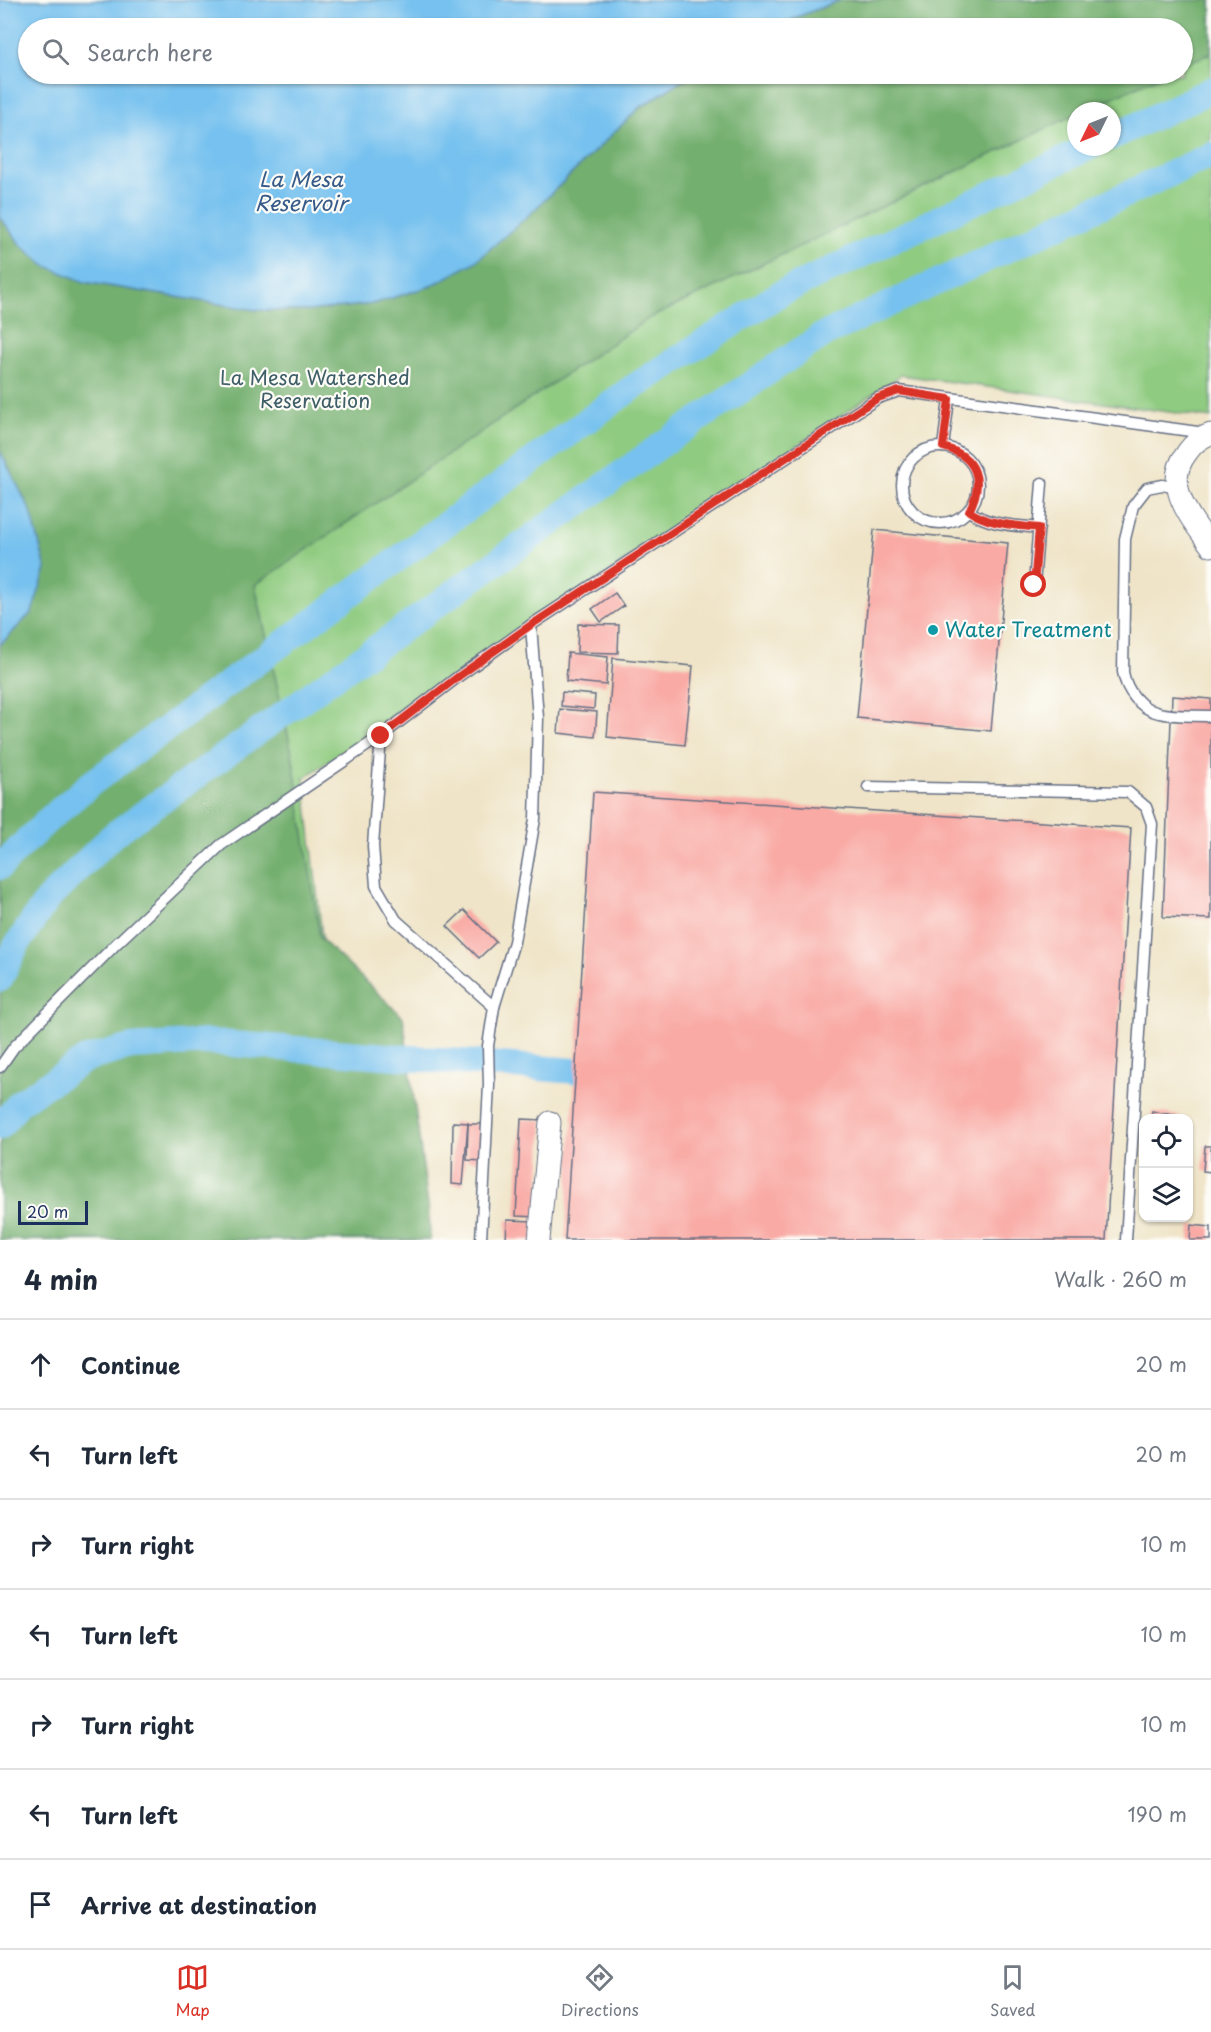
<!DOCTYPE html>
<meta charset="utf-8">
<style>
body{margin:0;font-family:"Playpen Sans",sans-serif;background:#f6f6f7;color:#1f2937}
.controls{position:absolute;right:18px;bottom:18px;display:grid;overflow:hidden;border-radius:12px;box-shadow:0 2px 4px #0004}
.controls button{width:54px;height:54px;display:grid;place-items:center;padding:0;border:0;border-bottom:2px solid #e0e1e3;background:#fff;color:#1f2937;font:30px sans-serif}
.compass{position:absolute;left:1067px;top:102px;width:54px;height:54px;border-radius:50%;background:#fff;box-shadow:0 2px 4px #0004;rotate:227deg}
.scale{position:absolute;left:18px;bottom:15px;width:70px;box-sizing:border-box;padding-left:6px;border:3px solid #1b2f5e;border-top:0;font-size:16px;line-height:21px;white-space:nowrap;color:#1b2f5e;-webkit-text-stroke:4px #fdfcf7;paint-order:stroke}
.stop{position:absolute;width:18px;height:18px;margin:-14px;border:4px solid #d93025;border-radius:50%;background:#fff}
.stop.end{background:#d93025;border-color:#fff;box-shadow:0 2px 6px #0008}
.list{margin:0;padding:0;list-style:none}
h2{display:flex;justify-content:space-between;align-items:center;height:78px;margin:0;padding:0 24px;font-size:26px}
h2 small{font-size:20px;font-weight:400;color:#747a83}
.list li{display:grid;grid-template-columns:39px 1fr auto;gap:18px;align-items:center;box-sizing:border-box;height:90px;padding:0 24px;border-top:2px solid #e0e1e3}
.list b{display:block;font-size:22px;white-space:nowrap}
.list em{font-size:20px;font-style:normal;color:#747a83}
.icon{flex:none;width:33px;height:33px;fill:none;stroke:currentColor;stroke-width:2;stroke-linecap:round;stroke-linejoin:round}
.map{position:relative;flex:none;width:1211px;height:1240px;overflow:hidden}
.search{position:absolute;background:#fff;box-shadow:0 2px 4px #0004;left:18px;right:18px;top:18px;height:66px;display:flex;align-items:center;gap:15px;box-sizing:border-box;padding:0 21px;border-radius:33px;color:#747a83;font-size:22px}
.sheet{height:708px;background:#fff}
nav{display:flex;justify-content:space-around;align-items:center;box-sizing:border-box;height:84px;border-top:2px solid #e0e1e3;background:#fff;font-size:16px;color:#747a83}
nav a{display:grid;justify-items:center;gap:3px}
nav .on{color:#d93025}
.map>svg:first-child{display:block}
.green{fill:#8fcb80;stroke:#557d6f;stroke-width:1.5;fill-rule:evenodd}
.forest{fill:#73af6e;stroke:#476f66;stroke-width:1.5}
.water{fill:#76c1ef;stroke:#4878a6;stroke-width:1.5}
.lines{fill:none;stroke-linecap:round;stroke-linejoin:round}
.canal{stroke:#76c1ef;stroke-width:26}
.building{fill:#f9aaa5}
.service-casing{stroke:#656e83;stroke-width:13}
.minor-casing{stroke:#656e83;stroke-width:23}
.service{stroke:#fff;stroke-width:10}
.minor{stroke:#fff;stroke-width:21}
.route{stroke:#d93025;stroke-width:8}
.culture-dot{fill:#0f9aa8;stroke:#fdfcf7;stroke-width:2}
.labels{text-anchor:middle;stroke-width:4.5;stroke-linejoin:round;paint-order:stroke}
.park-label{font-size:20px;fill:#3e5e68;stroke:#fdfcf7}
.culture-label{font-size:20px;fill:#0d838f;stroke:#fdfcf7;text-anchor:start}
.water-label{font-size:21px;font-style:italic;fill:#365b8a;stroke:#fdfcf7}
</style>
<div class="map">
<svg width="1211" height="1240" viewBox="0 0 1211 1240">
<rect width="100%" height="100%" fill="#fdfcf7"/>
<filter id="ink" filterUnits="userSpaceOnUse"><feTurbulence type="fractalNoise" baseFrequency=".0167" numOctaves="2"/><feDisplacementMap in="SourceGraphic" scale="12" xChannelSelector="R" yChannelSelector="G"/><feConvolveMatrix kernelMatrix="1 2 1 2 8 2 1 2 1" color-interpolation-filters="sRGB"/></filter>
<filter id="wash" filterUnits="userSpaceOnUse"><feTurbulence type="fractalNoise" baseFrequency=".008" numOctaves="4" result="noise"/><feDisplacementMap in="SourceGraphic" scale="24" xChannelSelector="R" yChannelSelector="G"/><feGaussianBlur stdDeviation="1.35" result="paint"/><feColorMatrix in="noise" values="0 0 0 0 0 0 0 0 0 0 0 0 0 0 0 0 0 1.4 0 .05"/><feComposite in="paint" operator="in"/></filter>
<g filter="url(#wash)">
<rect width="100%" height="100%" fill="#efe4c7"/>
<path class="green" d="M0,0H1211V418L901,375L304,778L323,946L429,1212L430,1240H0ZM28,28H1182V74H28ZM1076,111H1112V147H1076Z"/>
<g class="forest">
<path d="M841,0H1211V53L1183,65L1182,28H775L797,17Z"/>
<path d="M692,74H1165L1082,111H1076V114L648,319L255,585L292,753L320,938L403,1017L429,1212L430,1240H0V645L32,612L31,512L0,451V217L20,244L84,282L257,310L307,311L372,304L431,286L531,213L639,108Z"/>
</g>
<g class="water">
<path d="M0,0H841L797,17L775,28H28V74H692L639,108L531,213L475,262L431,286L372,304L307,311L257,310L84,282L44,265L20,244L0,217Z"/>
<path d="M0,451L31,512L46,569L32,612L0,645Z"/>
</g>
<g class="lines">
<g class="canal">
<path d="M1112,137L1211,90"/>
<path d="M0,867L48,820L89,785L629,390L781,293L1090,147"/>
<path d="M0,979L16,946L47,900L113,835L671,438L823,335L1211,155"/>
<path d="M0,1127L20,1102L86,1059L131,1047L207,1042L576,1071"/>
</g>
</g>
<g id="blocks">
<g class="building">
<path d="M874,530L1008,543L991,731L857,718Z"/>
<path d="M615,593L624,606L601,622L592,609Z"/>
<path d="M578,624L619,625L618,653L577,652Z"/>
<path d="M568,653L608,657L606,685L566,681Z"/>
<path d="M613,658L693,666L685,745L607,737Z"/>
<path d="M562,692L595,695L594,709L561,706Z"/>
<path d="M1172,696L1211,699V919L1163,917Z"/>
<path d="M560,709L597,712L595,737L558,733Z"/>
<path d="M593,792L1131,828L1106,1240H565Z"/>
<path d="M464,910L496,942L479,958L447,926Z"/>
<path d="M1152,1111L1179,1116L1178,1118H1151Z"/>
<path d="M521,1119L543,1120L538,1217L516,1216Z"/>
<path d="M453,1122L468,1123L463,1185L452,1184Z"/>
<path d="M468,1124H484L483,1161L467,1160Z"/>
<path d="M1205,1146H1211V1172L1203,1171Z"/>
<path d="M507,1220L534,1221V1240H506Z"/>
<path d="M1191,1225L1211,1227V1240H1190Z"/>
</g>
</g>
</g>
<g filter="url(#ink)">
<use href="#blocks" fill-opacity="0" stroke="#656e83" stroke-width="1.5"/>
<g class="lines">
<defs>
<g id="service">
<path d="M943,447L949,399"/>
<circle cx="940" cy="485" r="38"/>
<path d="M1177,488L1162,485L1147,488L1133,506L1125,539L1123,672C1126,690 1140,709 1159,713C1175,717 1195,715 1211,716"/>
<path d="M969,511C990,526 1014,525 1039,528"/>
<path d="M1034,585L1042,483"/>
<path d="M381,736L373,846L376,886L396,920L494,1007"/>
<path d="M868,787L1128,792L1146,807L1152,824L1126,1240"/>
<path d="M0,1067L14,1047L117,943L221,845L381,736L459,676L531,625L878,398L899,391L1205,433"/>
<path d="M481,1240L489,1085L488,1046L494,1007L514,942L535,819L538,718L531,625"/>
</g>
<g id="minor">
<path d="M1211,434C1201,437 1192,445 1186,454C1162,486 1192,520 1211,546"/>
<path d="M539,1240L550,1122"/>
</g>
</defs>
<use href="#service" class="service-casing"/>
<use href="#minor" class="minor-casing"/>
<use href="#service" class="service"/>
<use href="#minor" class="minor"/>
</g>
</g>
<g class="lines" filter="url(#ink)">
<path class="route" d="M381,736L459,676L531,625L862,408L878,398L899,391L949,399L943,447C977,456 985,481 969,511C989,525 1014,525 1039,528L1034,585"/>
</g>
<circle class="culture-dot" cx="933" cy="630" r="6"/>
<g class="labels">
<g class="park-label">
<text x="315" y="385">La Mesa Watershed<tspan x="315" dy="23">Reservation</tspan></text>
</g>
<g class="culture-label">
<text x="945" y="637">Water Treatment</text>
</g>
<g class="water-label">
<text x="301" y="187">La Mesa<tspan x="301" dy="24">Reservoir</tspan></text>
</g>
</g>
</svg>
<div class="controls">
<button><svg class="icon" aria-label="locate" viewBox="0 0 24 24"><circle cx="12" cy="12" r="6"/><path d="M12 2v4M12 18v4M2 12h4M18 12h4"/></svg></button>
<button><svg class="icon" aria-label="layers" viewBox="0 0 24 24"><path d="M12 4l9 5-9 5-9-5zM3 14l9 5 9-5"/></svg></button>
</div>
<svg class="compass" viewBox="-18 -18 36 36"><path d="M0-13l5 13h-10z" fill="#e53935"/><path d="M0 13l5-13h-10z" fill="#747a83"/></svg>
<div class="scale">20 m</div>
<div class="stop" style="left:1034px;top:585px"></div>
<div class="stop end" style="left:381px;top:736px"></div>
<div class="search"><svg class="icon" aria-label="search" viewBox="0 0 24 24"><circle cx="10" cy="10" r="6"/><path d="M15 15l6 6"/></svg>Search here</div>
</div>
<section class="sheet">
<h2>4 min<small>Walk · 260 m</small></h2>
<ul class="list">
<li><svg class="icon" aria-label="ahead" viewBox="0 0 24 24"><path d="M12 20V5M6 11l6-6 6 6"/></svg><div><b>Continue</b></div><em>20 m</em></li>
<li><svg class="icon" aria-label="left" viewBox="0 0 24 24"><path d="M17 20v-9H6M10 6l-5 5 5 5"/></svg><div><b>Turn left</b></div><em>20 m</em></li>
<li><svg class="icon" aria-label="right" viewBox="0 0 24 24"><path d="M7 20v-9h11M14 6l5 5-5 5"/></svg><div><b>Turn right</b></div><em>10 m</em></li>
<li><svg class="icon" aria-label="left" viewBox="0 0 24 24"><path d="M17 20v-9H6M10 6l-5 5 5 5"/></svg><div><b>Turn left</b></div><em>10 m</em></li>
<li><svg class="icon" aria-label="right" viewBox="0 0 24 24"><path d="M7 20v-9h11M14 6l5 5-5 5"/></svg><div><b>Turn right</b></div><em>10 m</em></li>
<li><svg class="icon" aria-label="left" viewBox="0 0 24 24"><path d="M17 20v-9H6M10 6l-5 5 5 5"/></svg><div><b>Turn left</b></div><em>190 m</em></li>
<li><svg class="icon" aria-label="arrive" viewBox="0 0 24 24"><path d="M6 21V4h12l-3 4 3 4H6"/></svg><div><b>Arrive at destination</b></div></li>
</ul>
</section>
<nav>
<a class="on"><svg class="icon" aria-label="map" viewBox="0 0 24 24"><path d="M3 6l6-2 6 2 6-2v14l-6 2-6-2-6 2zM9 4v14M15 6v14"/></svg>Map</a>
<a><svg class="icon" aria-label="directions" viewBox="0 0 24 24"><path d="M12 3l9 9-9 9-9-9zM9 14v-3h6M13 9l2 2-2 2"/></svg>Directions</a>
<a><svg class="icon" aria-label="saved" viewBox="0 0 24 24"><path d="M7 4h10v16l-5-4-5 4z"/></svg>Saved</a>
</nav>
